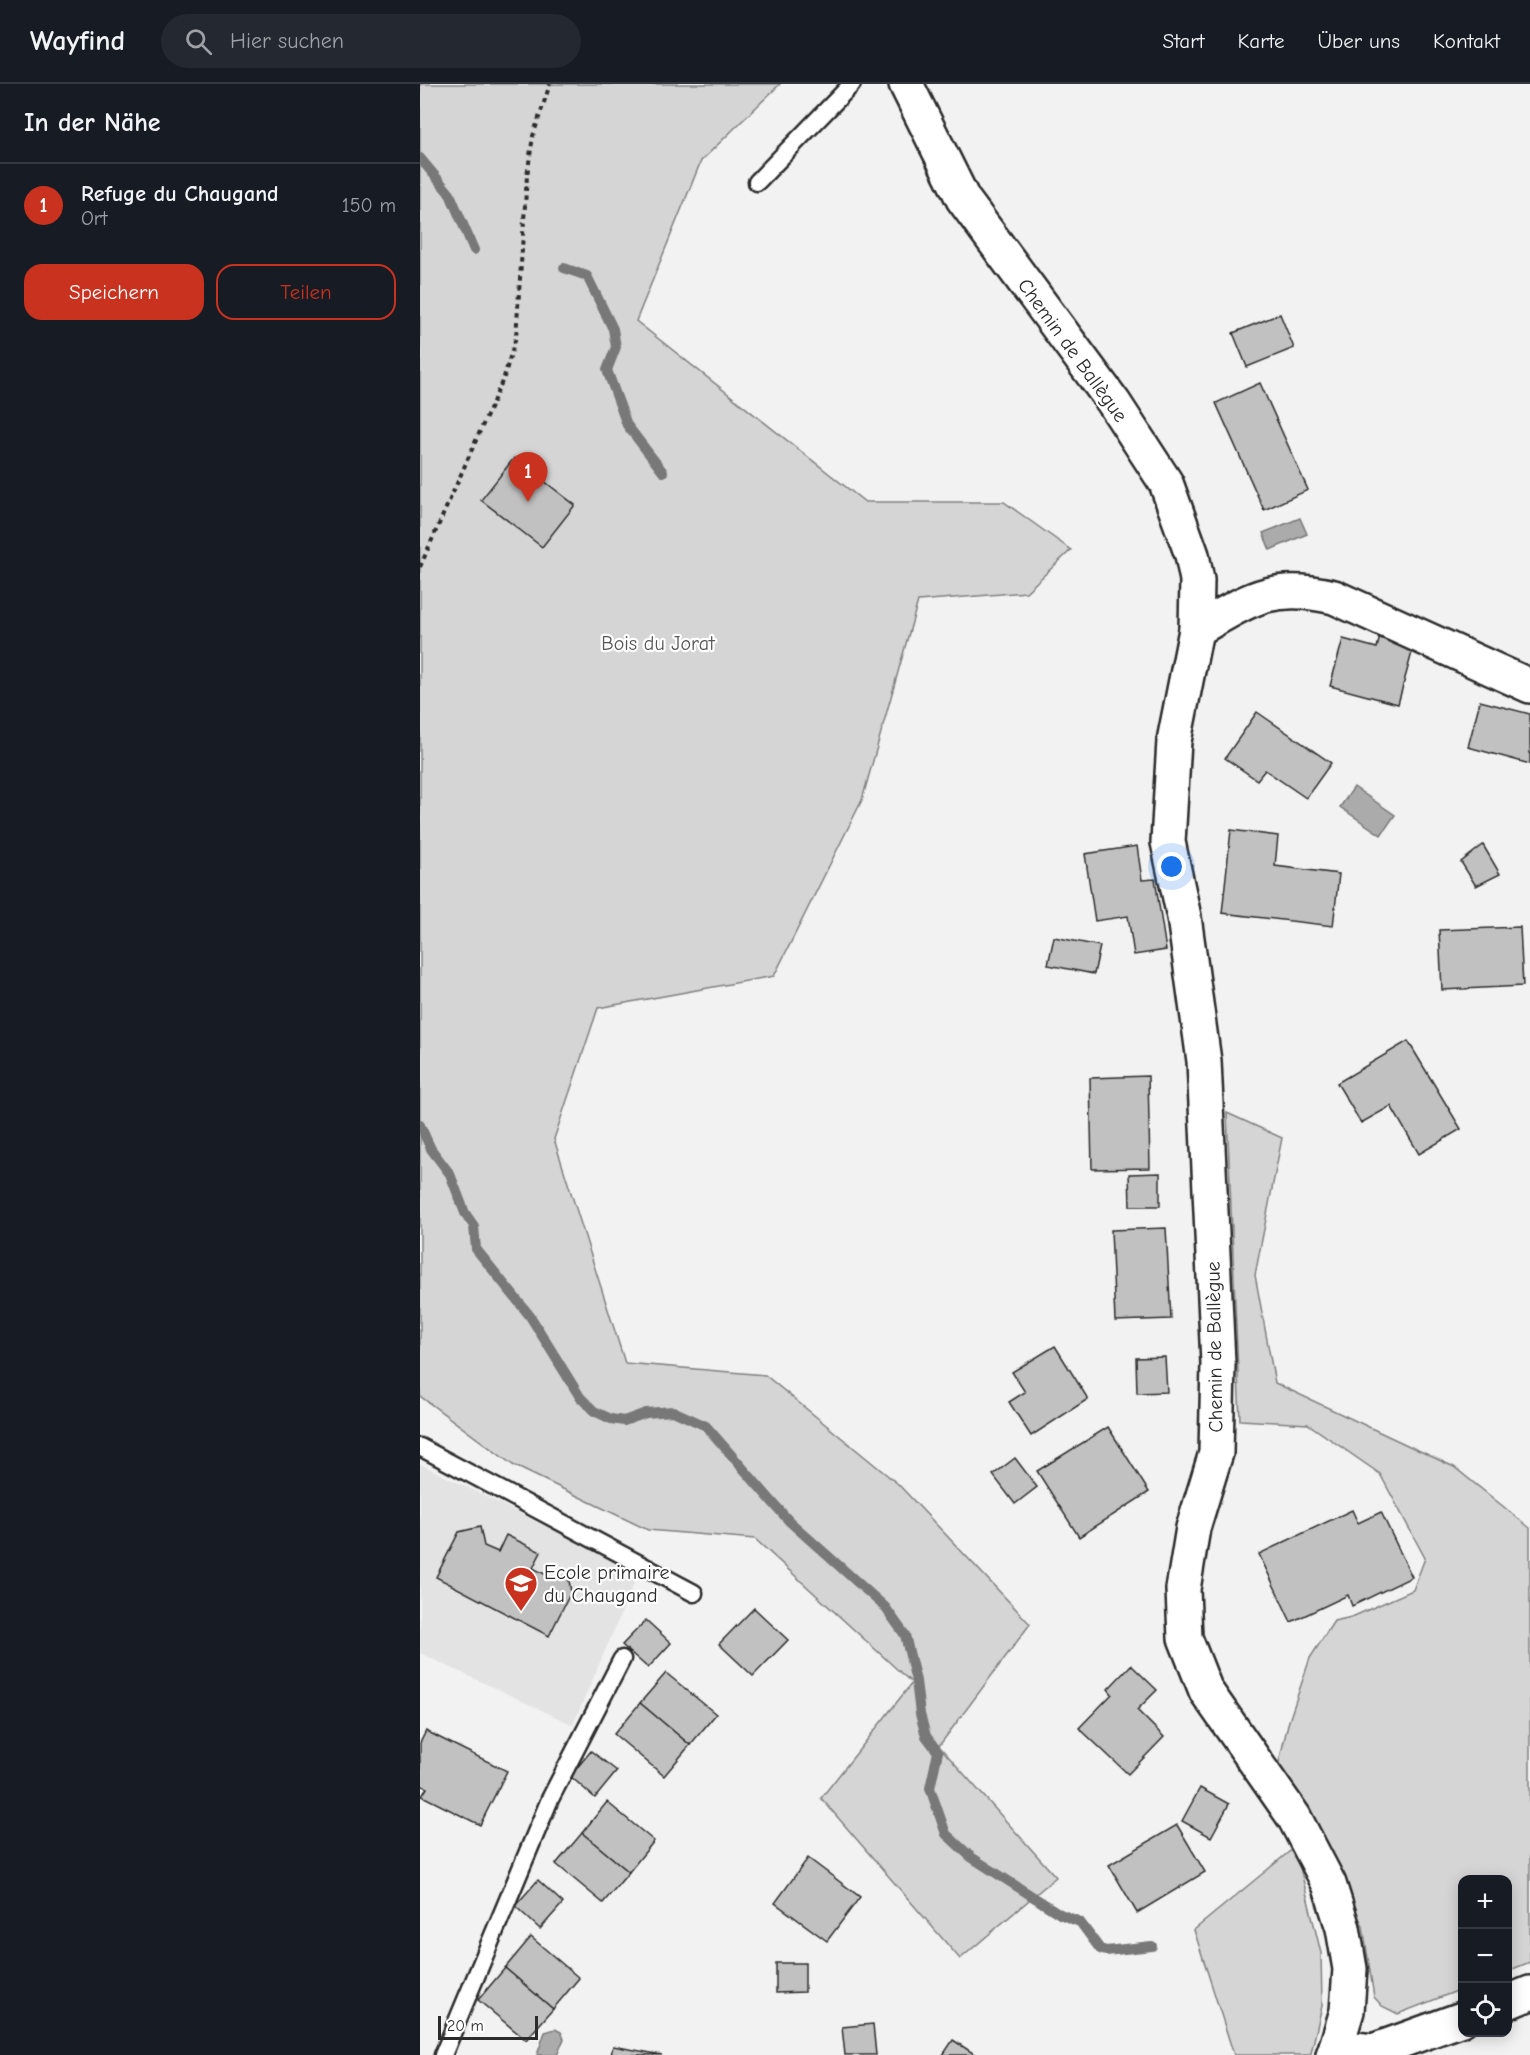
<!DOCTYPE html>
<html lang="de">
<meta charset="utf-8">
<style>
body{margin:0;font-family:"Comic Neue",sans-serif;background:#242831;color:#f1f3f6}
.controls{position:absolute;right:18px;bottom:18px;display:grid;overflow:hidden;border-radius:12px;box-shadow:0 3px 15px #0003}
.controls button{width:54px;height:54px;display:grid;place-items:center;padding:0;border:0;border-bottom:2px solid #363941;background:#171b24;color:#f1f3f6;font:30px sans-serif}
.scale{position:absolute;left:18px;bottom:15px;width:100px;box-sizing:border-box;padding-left:6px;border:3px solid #2b2b2b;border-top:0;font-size:16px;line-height:21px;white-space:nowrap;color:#2b2b2b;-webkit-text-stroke:4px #fff;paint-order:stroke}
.you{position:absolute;left:752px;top:783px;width:21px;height:21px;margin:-15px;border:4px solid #fff;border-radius:50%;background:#1a73e8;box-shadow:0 0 0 9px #1a73e833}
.badge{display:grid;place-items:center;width:39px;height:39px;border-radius:50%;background:#c8321e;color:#fff;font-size:20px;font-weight:700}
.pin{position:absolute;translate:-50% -50px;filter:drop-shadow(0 2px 3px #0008)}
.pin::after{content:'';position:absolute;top:32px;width:21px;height:18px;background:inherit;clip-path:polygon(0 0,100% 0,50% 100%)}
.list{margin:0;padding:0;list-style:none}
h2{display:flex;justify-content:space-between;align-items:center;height:78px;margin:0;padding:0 24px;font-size:26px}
h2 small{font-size:20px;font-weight:400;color:#9ea1a6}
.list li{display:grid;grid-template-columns:39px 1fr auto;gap:18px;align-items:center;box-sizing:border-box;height:84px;padding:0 24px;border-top:2px solid #363941}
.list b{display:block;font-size:22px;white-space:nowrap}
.list p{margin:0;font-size:20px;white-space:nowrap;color:#9ea1a6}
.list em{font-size:20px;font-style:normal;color:#9ea1a6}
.actions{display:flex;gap:12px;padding:18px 24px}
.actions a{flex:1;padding:14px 0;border:2px solid #c8321e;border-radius:18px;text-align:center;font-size:21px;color:#c8321e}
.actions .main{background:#c8321e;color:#fff}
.icon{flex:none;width:33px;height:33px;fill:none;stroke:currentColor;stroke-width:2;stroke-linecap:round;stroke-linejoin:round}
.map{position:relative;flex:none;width:1110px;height:1971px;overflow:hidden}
header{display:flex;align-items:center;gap:36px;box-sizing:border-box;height:84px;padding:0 30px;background:#171b24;border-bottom:2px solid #363941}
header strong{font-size:28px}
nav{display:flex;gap:33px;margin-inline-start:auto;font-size:21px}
.search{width:420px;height:54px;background:#242831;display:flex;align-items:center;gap:15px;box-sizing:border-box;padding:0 21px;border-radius:33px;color:#9ea1a6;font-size:22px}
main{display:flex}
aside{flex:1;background:#171b24}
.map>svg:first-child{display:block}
.built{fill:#e3e3e3}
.green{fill:#d5d5d5;stroke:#808080;stroke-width:1.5}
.water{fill:#ababab;stroke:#787878;stroke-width:1.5}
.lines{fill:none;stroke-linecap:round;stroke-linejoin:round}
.stream{stroke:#787878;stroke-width:10}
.building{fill:#c1c1c1;stroke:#2b2b2b;stroke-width:1.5}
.service-casing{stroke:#2b2b2b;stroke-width:21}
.minor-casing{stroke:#2b2b2b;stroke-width:38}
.tertiary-casing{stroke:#2b2b2b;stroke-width:38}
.path{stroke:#2b2b2b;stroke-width:4;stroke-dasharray:4.5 4.5;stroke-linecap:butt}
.service{stroke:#fff;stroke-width:16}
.minor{stroke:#fff;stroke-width:33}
.tertiary{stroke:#fff;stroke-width:33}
.labels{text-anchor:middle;stroke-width:4.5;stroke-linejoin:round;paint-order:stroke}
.street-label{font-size:20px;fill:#2b2b2b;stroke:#fff}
.park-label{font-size:20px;fill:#565656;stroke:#fff}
.poi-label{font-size:20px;fill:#2b2b2b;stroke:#fff;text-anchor:start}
</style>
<header>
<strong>Wayfind</strong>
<div class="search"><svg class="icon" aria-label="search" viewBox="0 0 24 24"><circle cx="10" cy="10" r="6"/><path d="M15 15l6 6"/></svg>Hier suchen</div>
<nav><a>Start</a><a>Karte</a><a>Über uns</a><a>Kontakt</a></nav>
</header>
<main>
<aside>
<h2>In der Nähe<small></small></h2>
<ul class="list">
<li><span class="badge">1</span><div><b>Refuge du Chaugand</b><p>Ort</p></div><em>150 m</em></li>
</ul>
<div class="actions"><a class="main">Speichern</a><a>Teilen</a></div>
</aside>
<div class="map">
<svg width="1110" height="1971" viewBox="0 0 1110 1971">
<rect width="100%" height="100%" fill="#f2f2f2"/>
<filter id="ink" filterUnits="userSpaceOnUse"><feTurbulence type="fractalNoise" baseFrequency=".0167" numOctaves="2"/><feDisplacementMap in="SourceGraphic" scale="12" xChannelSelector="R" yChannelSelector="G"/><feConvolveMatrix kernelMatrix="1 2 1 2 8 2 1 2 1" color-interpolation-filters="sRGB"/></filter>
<g filter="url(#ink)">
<path class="built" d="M0,1380L219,1488L153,1641L0,1569Z"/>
<g class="green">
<path d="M0,0H360L281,77L216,237L445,418H584L651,466L606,508L498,517L442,716L354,892L178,924L134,1055L205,1279L345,1291L478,1400L610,1540L519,1662L636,1793L540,1875L401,1714L492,1599L335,1455L228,1446L93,1381L0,1312Z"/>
<path d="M807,1029L862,1054L835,1191L855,1299L1034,1383L1110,1444V1878L1088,1887V1796H1042V1905L978,1930L962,1922L954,1913L943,1842L858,1682L868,1640L890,1574L914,1537L932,1533L993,1506L1005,1474L960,1390L888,1340L820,1336Z"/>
<path d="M875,1763L901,1869L902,1922L891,1969L889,1971H814L774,1846Z"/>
</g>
<g class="water">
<path d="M880,434L887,450L850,466L843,449Z"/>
<path d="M934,703L975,731L961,751L920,723Z"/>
<path d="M135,1945L141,1948L144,1955L137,1971H117L125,1948Z"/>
</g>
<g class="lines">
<g class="stream">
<path d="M0,74L30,110L54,166"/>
<path d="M144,184L167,192L193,245L196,263L187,286L207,341L243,388"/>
<path d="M0,1041L11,1065L30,1090L45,1129L54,1142L56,1165L110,1232L160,1313L174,1327L191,1335L204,1337L226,1329L253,1327L286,1342L369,1437L465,1523L485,1551L496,1597L500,1630L506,1652L518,1668L510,1704L526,1750L551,1773L640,1830L660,1838L680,1865L686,1867L732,1862"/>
</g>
</g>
<g class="building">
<path d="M860,230L874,264L827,283L813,249Z"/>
<path d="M840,299L888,406L844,426L796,319Z"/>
<path d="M94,374L155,421L122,463L61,416Z"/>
<path d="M960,552L994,561L978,620L910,602L923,555L957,564Z"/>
<path d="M1060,617L1110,630V680L1048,663Z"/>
<path d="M837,628L911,679L886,714L845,686L837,696L805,674Z"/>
<path d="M811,746L858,752L855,782L919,790L913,842L802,829Z"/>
<path d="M1063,761L1080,790L1056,802L1041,778Z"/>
<path d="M717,762L722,796L735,795L746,866L714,871L708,832L675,837L665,770Z"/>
<path d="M1100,843L1103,902L1022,906L1019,846Z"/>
<path d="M634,853L680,862L674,890L628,881Z"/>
<path d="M988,957L1041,1045L999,1070L971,1022L941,1039L917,999Z"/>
<path d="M728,992L730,1084L672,1085L670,994Z"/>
<path d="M740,1089V1122H710L709,1090Z"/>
<path d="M746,1144L751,1235L695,1237L691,1146Z"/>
<path d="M635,1262L668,1315L611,1352L589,1318L605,1308L592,1288Z"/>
<path d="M745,1273L747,1308L717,1309L716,1274Z"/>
<path d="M688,1343L729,1408L659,1453L617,1387Z"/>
<path d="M595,1374L617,1403L595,1420L573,1391Z"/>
<path d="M932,1426L938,1439L961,1428L992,1493L932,1522L928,1511L871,1538L839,1470Z"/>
<path d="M60,1443L64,1462L78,1468L86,1451L121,1468L113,1484L134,1495L148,1491L151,1508L129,1552L16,1493L39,1448Z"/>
<path d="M334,1524L368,1556L333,1592L299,1560Z"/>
<path d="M226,1536L251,1559L228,1584L202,1561Z"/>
<path d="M711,1581L737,1606L717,1626L744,1653L708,1690L659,1644L692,1610L688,1605Z"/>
<path d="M246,1589L296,1630L270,1661L220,1619Z"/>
<path d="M220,1619L270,1661L244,1692L194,1650Z"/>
<path d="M6,1647L87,1687L60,1741L2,1712L7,1704L0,1701V1659Z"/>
<path d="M171,1667L197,1687L175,1714L150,1692Z"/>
<path d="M780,1704L809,1720L791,1753L762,1737Z"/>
<path d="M187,1718L234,1757L209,1788L162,1749Z"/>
<path d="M757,1741L785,1788L717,1829L689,1781Z"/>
<path d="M162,1749L209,1788L183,1819L136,1780Z"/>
<path d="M388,1774L440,1813L407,1857L355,1819Z"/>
<path d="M118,1796L143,1819L120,1845L95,1822Z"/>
<path d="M111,1853L159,1894L133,1925L85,1884Z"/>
<path d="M356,1879H385V1908L356,1909Z"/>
<path d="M85,1884L133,1925L106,1956L58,1916Z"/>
<path d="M453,1940L456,1971H425L422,1943Z"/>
<path d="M533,1956L556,1971H523Z"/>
<path d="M193,1962L242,1971H191Z"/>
</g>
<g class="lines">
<defs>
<g id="service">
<path d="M337,98L432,0"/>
<path d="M0,1363L274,1509"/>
<path d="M23,1971L130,1715L202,1575"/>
</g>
<g id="minor">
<path d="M486,0L543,115L694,319L746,399L772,471L777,496L776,546L754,657L748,758L764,833L784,977L798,1279L796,1369L773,1444L763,1505L765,1554L786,1607L874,1733L909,1800L923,1844L930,1885L927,1927L916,1963"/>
<path d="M776,546C829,516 850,498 914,513L1110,602"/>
</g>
<g id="tertiary">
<path d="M1088,1918L1110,1909"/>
<path d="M913,1971L916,1963L953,1967L1042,1935"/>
</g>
</defs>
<use href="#service" class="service-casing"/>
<use href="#minor" class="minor-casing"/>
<use href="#tertiary" class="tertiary-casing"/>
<path class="path" d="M0,483L84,293L96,253L107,92L113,52L130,0"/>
<use href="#service" class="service"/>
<use href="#minor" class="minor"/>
<use href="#tertiary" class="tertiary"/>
</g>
</g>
<defs>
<symbol id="school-pin" viewBox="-11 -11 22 30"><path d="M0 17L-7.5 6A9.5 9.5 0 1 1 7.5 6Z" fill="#c8321e" stroke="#fff"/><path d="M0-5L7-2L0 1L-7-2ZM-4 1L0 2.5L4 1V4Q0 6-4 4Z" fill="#fff"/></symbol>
</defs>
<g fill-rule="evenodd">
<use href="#school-pin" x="82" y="1480" width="38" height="52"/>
</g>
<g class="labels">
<g class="street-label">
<text transform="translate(653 266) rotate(54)" y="7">Chemin de Ballègue</text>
<text transform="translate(794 1263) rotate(-91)" y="7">Chemin de Ballègue</text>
</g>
<g class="park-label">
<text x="238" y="566">Bois du Jorat</text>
</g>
<g class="poi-label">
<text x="124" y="1495">Ecole primaire<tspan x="124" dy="23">du Chaugand</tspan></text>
</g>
</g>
</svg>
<div class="controls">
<button>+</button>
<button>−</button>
<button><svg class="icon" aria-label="locate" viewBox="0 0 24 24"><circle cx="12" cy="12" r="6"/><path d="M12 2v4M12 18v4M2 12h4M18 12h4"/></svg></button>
</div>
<div class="scale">20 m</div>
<div class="you"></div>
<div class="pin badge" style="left:108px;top:418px">1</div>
</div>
</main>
